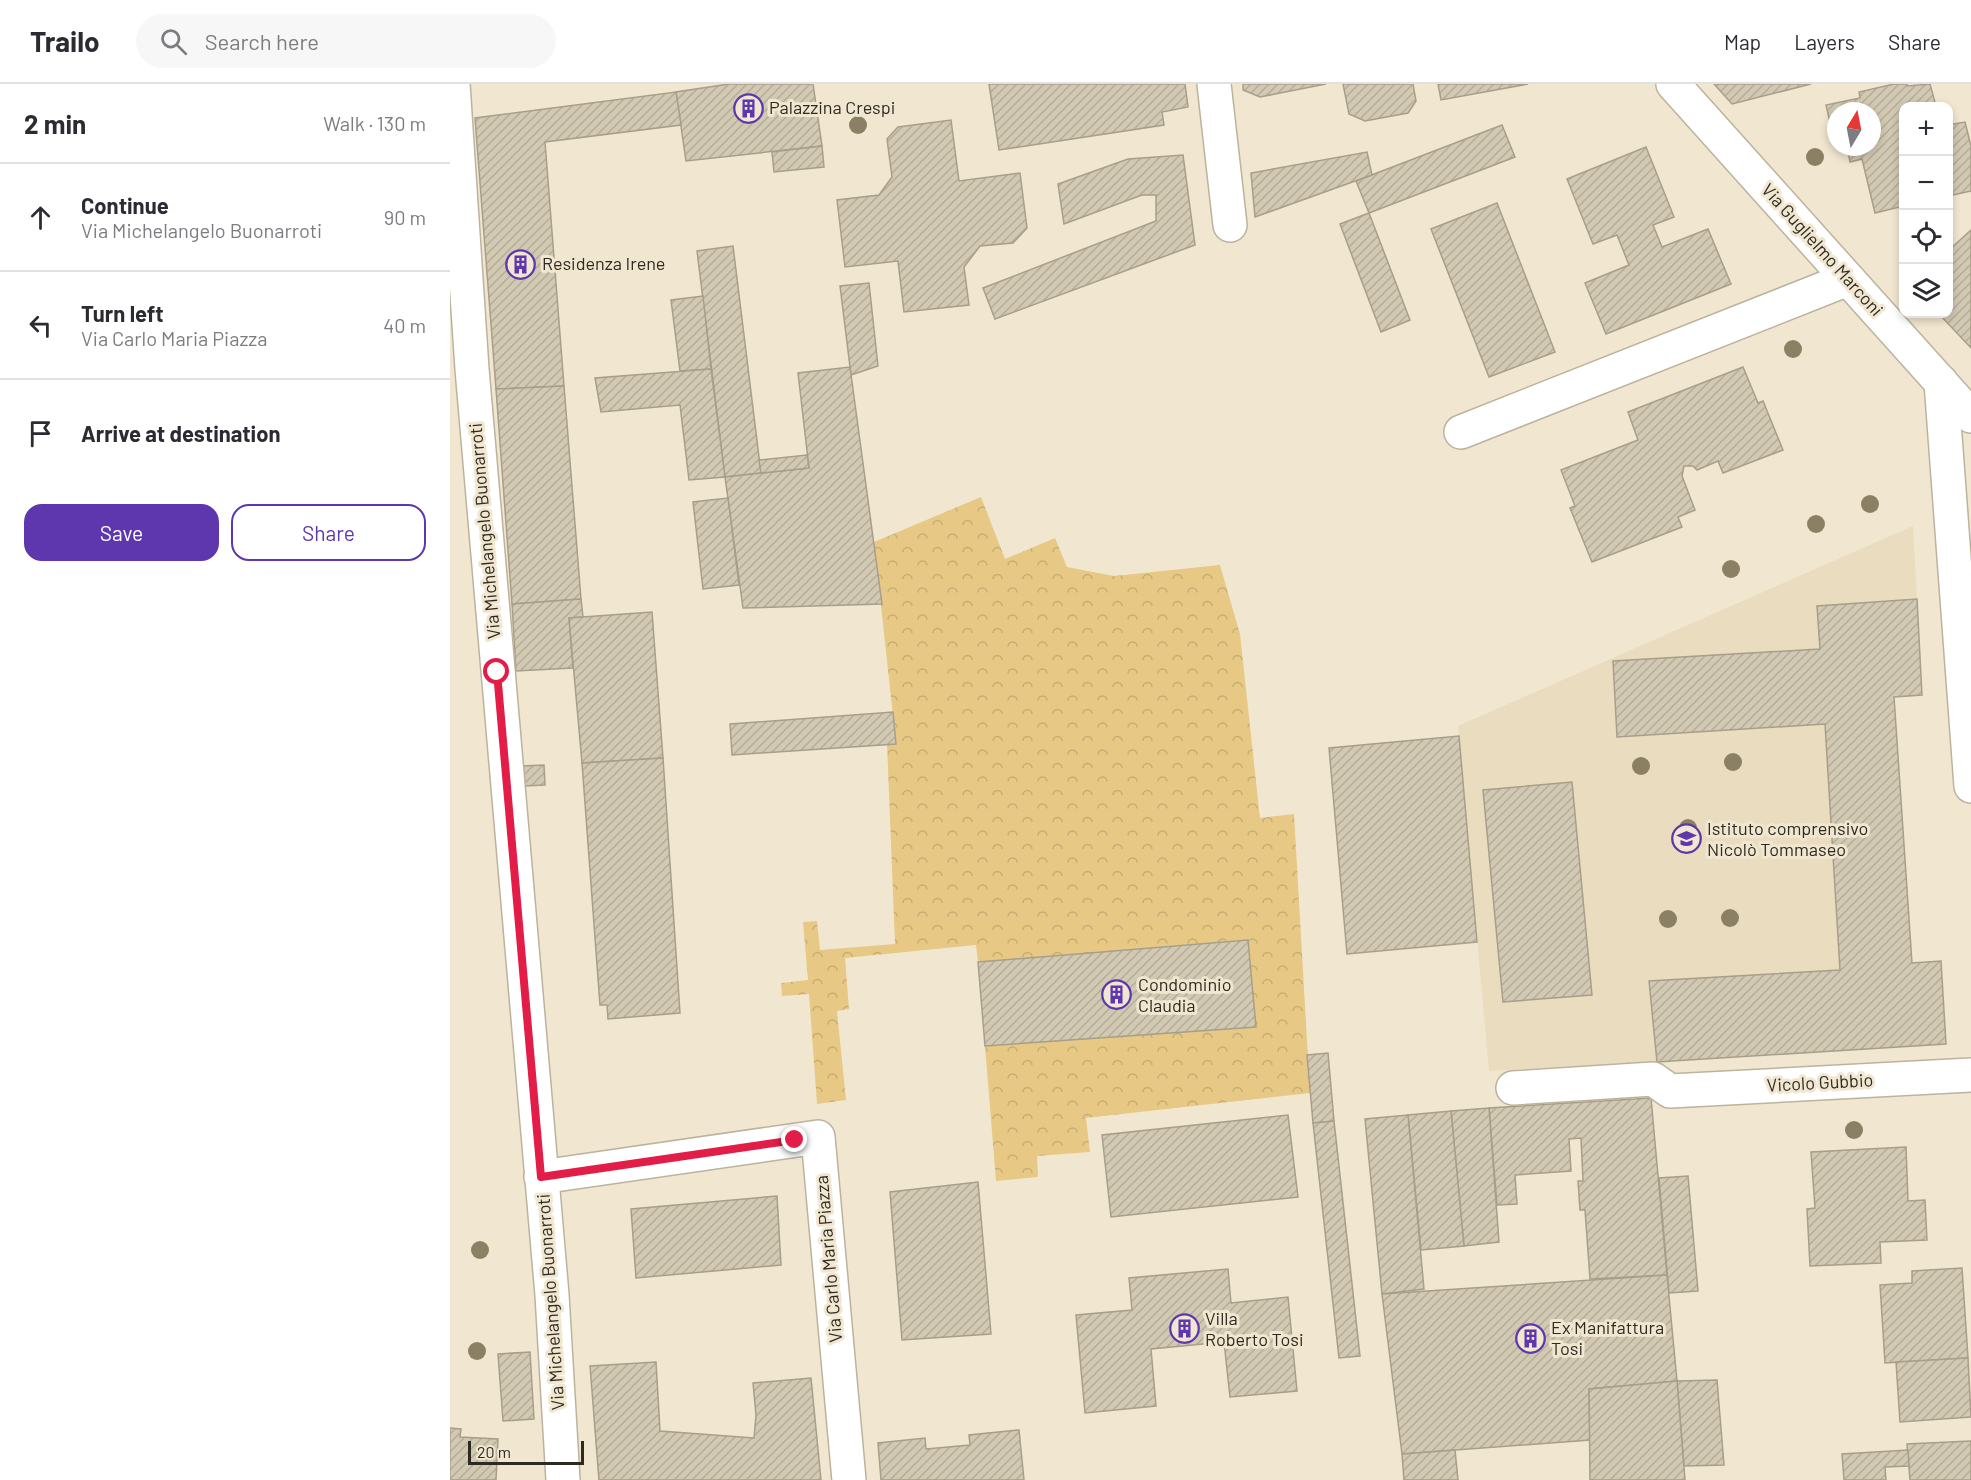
<!DOCTYPE html>
<meta charset="utf-8">
<style>
body{margin:0;font-family:Barlow,sans-serif;background:#f7f7f7;color:#2b2b33}
.controls{position:absolute;right:18px;top:18px;display:grid;overflow:hidden;border-radius:12px;box-shadow:0 3px 9px #0003}
.controls button{width:54px;height:54px;display:grid;place-items:center;padding:0;border:0;border-bottom:2px solid #e1e1e2;background:#fff;color:#2b2b33;font:30px sans-serif}
.compass{position:absolute;left:1377px;top:18px;width:54px;height:54px;border-radius:50%;background:#fff;box-shadow:0 3px 9px #0003;rotate:10deg}
.scale{position:absolute;left:18px;bottom:15px;width:116px;box-sizing:border-box;padding-left:6px;border:3px solid #2d2a21;border-top:0;font-size:16px;line-height:21px;white-space:nowrap;color:#2d2a21;-webkit-text-stroke:4px #f1e7d1;paint-order:stroke}
.stop{position:absolute;width:18px;height:18px;margin:-14px;border:4px solid #e11d48;border-radius:50%;background:#fff}
.stop.end{background:#e11d48;border-color:#fff;box-shadow:0 2px 6px #0008}
.list{margin:0;padding:0;list-style:none}
h2{display:flex;justify-content:space-between;align-items:center;height:78px;margin:0;padding:0 24px;font-size:26px}
h2 small{font-size:20px;font-weight:400;color:#7c7c81}
.list li{display:grid;grid-template-columns:39px 1fr auto;gap:18px;align-items:center;box-sizing:border-box;height:108px;padding:0 24px;border-top:2px solid #e1e1e2}
.list b{display:block;font-size:22px;white-space:nowrap}
.list p{margin:0;font-size:20px;white-space:nowrap;color:#7c7c81}
.list em{font-size:20px;font-style:normal;color:#7c7c81}
.actions{display:flex;gap:12px;padding:18px 24px}
.actions a{flex:1;padding:14px 0;border:2px solid #5e37af;border-radius:18px;text-align:center;font-size:21px;color:#5e37af}
.actions .main{background:#5e37af;color:#fff}
.icon{flex:none;width:33px;height:33px;fill:none;stroke:currentColor;stroke-width:2;stroke-linecap:round;stroke-linejoin:round}
.map{position:relative;flex:none;width:1521px;height:1396px;overflow:hidden}
header{display:flex;align-items:center;gap:36px;box-sizing:border-box;height:84px;padding:0 30px;background:#fff;border-bottom:2px solid #e1e1e2}
header strong{font-size:28px}
nav{display:flex;gap:33px;margin-inline-start:auto;font-size:21px}
.search{width:420px;height:54px;background:#f7f7f7;display:flex;align-items:center;gap:15px;box-sizing:border-box;padding:0 21px;border-radius:33px;color:#7c7c81;font-size:22px}
main{display:flex}
aside{flex:1;background:#fff}
.map>svg:first-child{display:block}
.built{fill:#e9dcbf}
.park{fill:url(#park-crowns)}
.building{fill:url(#building-hatch);stroke:#a89e89;stroke-width:1.5}
.lines{fill:none;stroke-linecap:round;stroke-linejoin:round}
.minor-casing{stroke:#bcb39e;stroke-width:36}
.minor{stroke:#fff;stroke-width:33}
.tree{fill:#8c8064}
.route{stroke:#e11d48;stroke-width:8}
.labels{text-anchor:middle;stroke-width:6;stroke-linejoin:round;paint-order:stroke}
.poi-label{font-size:18px;fill:#2d2a21;stroke:#f1e7d1;text-anchor:start}
.street-label{font-size:18px;fill:#2d2a21;stroke:#f1e7d1}
</style>
<header>
<strong>Trailo</strong>
<div class="search"><svg class="icon" aria-label="search" viewBox="0 0 24 24"><circle cx="10" cy="10" r="6"/><path d="M15 15l6 6"/></svg>Search here</div>
<nav><a>Map</a><a>Layers</a><a>Share</a></nav>
</header>
<main>
<aside>
<h2>2 min<small>Walk · 130 m</small></h2>
<ul class="list">
<li><svg class="icon" aria-label="ahead" viewBox="0 0 24 24"><path d="M12 20V5M6 11l6-6 6 6"/></svg><div><b>Continue</b><p>Via Michelangelo Buonarroti</p></div><em>90 m</em></li>
<li><svg class="icon" aria-label="left" viewBox="0 0 24 24"><path d="M17 20v-9H6M10 6l-5 5 5 5"/></svg><div><b>Turn left</b><p>Via Carlo Maria Piazza</p></div><em>40 m</em></li>
<li><svg class="icon" aria-label="arrive" viewBox="0 0 24 24"><path d="M6 21V4h12l-3 4 3 4H6"/></svg><div><b>Arrive at destination</b></div></li>
</ul>
<div class="actions"><a class="main">Save</a><a>Share</a></div>
</aside>
<div class="map">
<svg width="1521" height="1396" viewBox="0 0 1521 1396">
<defs>
<pattern id="park-crowns" width="20" height="18" patternUnits="userSpaceOnUse" patternTransform="scale(1.5)"><rect width="20" height="18" fill="#e7c985"/><path d="M2 6a3 3 0 1 1 6 0M12 15a3 3 0 1 1 6 0" fill="none" stroke="#c6ad73"/></pattern>
<pattern id="building-hatch" width="6" height="6" patternUnits="userSpaceOnUse" patternTransform="scale(1.5)"><rect width="6" height="6" fill="#d2c9b3"/><path d="M-1 1l2-2M0 6l6-6M5 7l2-2" fill="none" stroke="#b5ad9a"/></pattern>
</defs>
<rect width="100%" height="100%" fill="#f1e7d1"/>
<path class="built" d="M1463,442L1472,611L1444,613L1462,878L1491,877L1496,960L1039,987L1008,642Z"/>
<path class="park" d="M531,413L555,475L605,454L617,483L664,492L770,481L790,550L810,734L844,730L860,1009L636,1034L640,1068L587,1072L588,1093L546,1097L535,962L806,943L798,857L528,878L526,861L395,874L399,925L387,927L396,1016L367,1020L359,910L332,912L331,899L358,896L353,838L367,837L370,866L445,860L437,660L446,659L424,458Z"/>
<g class="building">
<path d="M279,0H363L372,62L236,77L226,8Z"/>
<path d="M539,0H735L738,23L712,28L714,41L549,66Z"/>
<path d="M793,0H876L810,13L793,6Z"/>
<path d="M893,0H963L966,17L958,29L915,37L899,30Z"/>
<path d="M988,0H1078L991,16Z"/>
<path d="M1264,0H1361L1282,20Z"/>
<path d="M1444,0H1457V2L1480,0L1486,22H1454V122L1425,129L1412,75L1400,78L1397,63H1422V27H1386V52H1383L1376,21L1410,14L1409,8Z"/>
<path d="M226,8L231,41L95,58L114,302L46,305L25,34Z"/>
<path d="M501,36L509,97L570,89L577,144L563,159L530,162L514,183L519,221L454,228L448,177L395,183L387,116L429,111L442,93L437,55L448,43Z"/>
<path d="M1515,38L1521,62V107L1498,112V41Z"/>
<path d="M1052,41L1065,73L919,129L906,97Z"/>
<path d="M372,62L374,83L324,88L322,68Z"/>
<path d="M1196,63L1224,133L1203,141L1212,163L1258,145L1281,200L1156,250L1135,199L1179,181L1167,151L1143,160L1117,95Z"/>
<path d="M917,68L922,91L805,133L801,89Z"/>
<path d="M733,71L745,161L545,235L533,204L706,137V111H692L614,140L608,100L678,75Z"/>
<path d="M1047,119L1105,268L1039,293L981,145Z"/>
<path d="M919,129L960,236L931,248L890,140Z"/>
<path d="M1521,146V264L1489,230H1498V167Z"/>
<path d="M283,162L311,389L275,393L247,167Z"/>
<path d="M419,199L428,282L401,291L390,202Z"/>
<path d="M253,212L261,285L230,287L221,216Z"/>
<path d="M400,283L432,520L293,524L275,393L359,384L348,289Z"/>
<path d="M1293,283L1308,319L1313,317L1333,366L1273,389L1268,377L1247,386L1243,382H1234L1232,392L1245,426L1228,433L1232,443L1142,478L1120,424L1125,422L1111,386L1188,356L1178,328Z"/>
<path d="M261,285L275,393L239,396L230,321L151,328L145,294Z"/>
<path d="M114,302L131,515L62,520L46,305Z"/>
<path d="M357,371L359,384L311,389L309,376Z"/>
<path d="M278,414L289,501L253,505L243,418Z"/>
<path d="M131,515L133,533L119,534L123,584L66,587L62,520Z"/>
<path d="M1467,515L1472,611L1444,613L1462,879L1491,877L1496,960L1207,978L1199,897L1390,886L1375,640L1167,653L1163,577L1370,565L1367,522Z"/>
<path d="M202,528L213,674L132,679L119,534Z"/>
<path d="M443,628L446,660L282,671L280,640Z"/>
<path d="M1009,652L1027,858L897,870L879,664Z"/>
<path d="M213,674L230,929L158,935L157,921H150L132,679Z"/>
<path d="M94,681L95,701L73,702L72,682Z"/>
<path d="M1122,698L1142,911L1053,918L1033,706Z"/>
<path d="M798,856L806,943L535,962L528,878Z"/>
<path d="M878,969L884,1037L863,1039L857,971Z"/>
<path d="M1201,1014L1217,1191L1140,1195L1135,1126H1130L1128,1097H1133L1131,1054L1119,1055L1121,1087L1065,1091L1067,1120L1047,1121L1039,1024Z"/>
<path d="M1039,1024L1049,1158L1014,1162L1001,1027Z"/>
<path d="M1001,1027L1014,1162L971,1166L958,1031Z"/>
<path d="M838,1031L848,1113L661,1133L652,1051Z"/>
<path d="M958,1031L974,1205L932,1210L915,1035Z"/>
<path d="M884,1037L910,1272L889,1274L863,1039Z"/>
<path d="M1456,1063L1458,1117L1475,1116L1477,1156L1430,1158L1431,1179L1360,1182L1357,1125L1365,1124L1361,1068Z"/>
<path d="M1238,1092L1248,1207L1219,1209L1209,1094Z"/>
<path d="M528,1098L541,1250L452,1256L440,1108Z"/>
<path d="M327,1112L331,1181L186,1194L181,1125Z"/>
<path d="M1512,1184L1518,1274L1435,1279L1430,1201L1462,1199V1187Z"/>
<path d="M778,1185L781,1219L838,1213L847,1307L780,1313L774,1258L701,1265L706,1322L635,1329L626,1231L682,1226L679,1194Z"/>
<path d="M1217,1191L1227,1297L1139,1305L1140,1356L952,1370L932,1210Z"/>
<path d="M80,1268L84,1335L53,1337L48,1270Z"/>
<path d="M1518,1274L1521,1333L1450,1338L1446,1278Z"/>
<path d="M206,1278L210,1347L304,1354L306,1331L303,1299L361,1294L371,1396H149L140,1282Z"/>
<path d="M1267,1296L1274,1381L1234,1382L1227,1297Z"/>
<path d="M1227,1297L1235,1396H1140L1139,1305Z"/>
<path d="M0,1344L11,1345L10,1353L48,1355L46,1396H0Z"/>
<path d="M569,1346L574,1396H431L428,1359L475,1354L476,1365L520,1361L519,1351Z"/>
<path d="M1521,1357V1396H1460L1457,1360Z"/>
<path d="M1005,1366L1008,1396H954L952,1370Z"/>
<path d="M1458,1366L1459,1382L1435,1383L1436,1396H1394L1392,1370Z"/>
</g>
<g class="lines">
<defs>
<g id="minor">
<path d="M3,0L22,285L102,1211L113,1396"/>
<path d="M764,0L780,141"/>
<path d="M1223,0L1521,332"/>
<path d="M1491,298L1521,702"/>
<path d="M1011,348L1398,195"/>
<path d="M1063,1004L1203,995L1220,1007L1521,991"/>
<path d="M91,1093L368,1053L399,1396"/>
</g>
</defs>
<use href="#minor" class="minor-casing"/>
<use href="#minor" class="minor"/>
</g>
<g class="tree">
<circle cx="408" cy="41" r="9"/>
<circle cx="1365" cy="73" r="9"/>
<circle cx="1343" cy="265" r="9"/>
<circle cx="1420" cy="420" r="9"/>
<circle cx="1366" cy="440" r="9"/>
<circle cx="1281" cy="485" r="9"/>
<circle cx="1283" cy="678" r="9"/>
<circle cx="1191" cy="682" r="9"/>
<circle cx="1238" cy="744" r="9"/>
<circle cx="1280" cy="834" r="9"/>
<circle cx="1218" cy="835" r="9"/>
<circle cx="1404" cy="1046" r="9"/>
<circle cx="30" cy="1166" r="9"/>
<circle cx="27" cy="1267" r="9"/>
</g>
<g class="lines">
<path class="route" d="M47,588L91,1093L345,1056"/>
</g>
<defs>
<symbol id="building-ring" viewBox="-11 -11 22 22"><circle r="9.5" fill="#f1e7d1" stroke="#5e37af" stroke-width="1.5"/><path d="M-4-6H4V6H1V3H-1V6H-4ZM-2.5-4.3h1.7v1.8h-1.7ZM.8-4.3h1.7v1.8H.8ZM-2.5-1h1.7V.8h-1.7ZM.8-1h1.7V.8H.8Z" fill="#5e37af"/></symbol>
<symbol id="school-ring" viewBox="-11 -11 22 22"><circle r="9.5" fill="#f1e7d1" stroke="#5e37af" stroke-width="1.5"/><path d="M0-5L7-2L0 1L-7-2ZM-4 1L0 2.5L4 1V4Q0 6-4 4Z" fill="#5e37af"/></symbol>
</defs>
<g fill-rule="evenodd">
<use href="#building-ring" x="282" y="8" width="33" height="33"/>
<use href="#building-ring" x="54" y="164" width="33" height="33"/>
<use href="#school-ring" x="1220" y="738" width="33" height="33"/>
<use href="#building-ring" x="650" y="894" width="33" height="33"/>
<use href="#building-ring" x="718" y="1228" width="33" height="33"/>
<use href="#building-ring" x="1064" y="1238" width="33" height="33"/>
</g>
<g class="labels">
<g class="poi-label">
<text x="319" y="30">Palazzina Crespi</text>
<text x="92" y="186">Residenza Irene</text>
<text x="1257" y="751">Istituto comprensivo<tspan x="1257" dy="21">Nicolò Tommaseo</tspan></text>
<text x="688" y="907">Condominio<tspan x="688" dy="21">Claudia</tspan></text>
<text x="755" y="1241">Villa<tspan x="755" dy="21">Roberto Tosi</tspan></text>
<text x="1101" y="1250">Ex Manifattura<tspan x="1101" dy="21">Tosi</tspan></text>
</g>
<g class="street-label">
<text transform="translate(1372 166) rotate(48)" y="6">Via Guglielmo Marconi</text>
<text transform="translate(35 447) rotate(-95)" y="6">Via Michelangelo Buonarroti</text>
<text transform="translate(1370 999) rotate(-3)" y="6">Vicolo Gubbio</text>
<text transform="translate(379 1175) rotate(-95)" y="6">Via Carlo Maria Piazza</text>
<text transform="translate(101 1218) rotate(-94)" y="6">Via Michelangelo Buonarroti</text>
</g>
</g>
</svg>
<div class="controls">
<button>+</button>
<button>−</button>
<button><svg class="icon" aria-label="locate" viewBox="0 0 24 24"><circle cx="12" cy="12" r="6"/><path d="M12 2v4M12 18v4M2 12h4M18 12h4"/></svg></button>
<button><svg class="icon" aria-label="layers" viewBox="0 0 24 24"><path d="M12 4l9 5-9 5-9-5zM3 14l9 5 9-5"/></svg></button>
</div>
<svg class="compass" viewBox="-18 -18 36 36"><path d="M0-13l5 13h-10z" fill="#e53935"/><path d="M0 13l5-13h-10z" fill="#7c7c81"/></svg>
<div class="scale">20 m</div>
<div class="stop" style="left:47px;top:588px"></div>
<div class="stop end" style="left:345px;top:1056px"></div>
</div>
</main>
